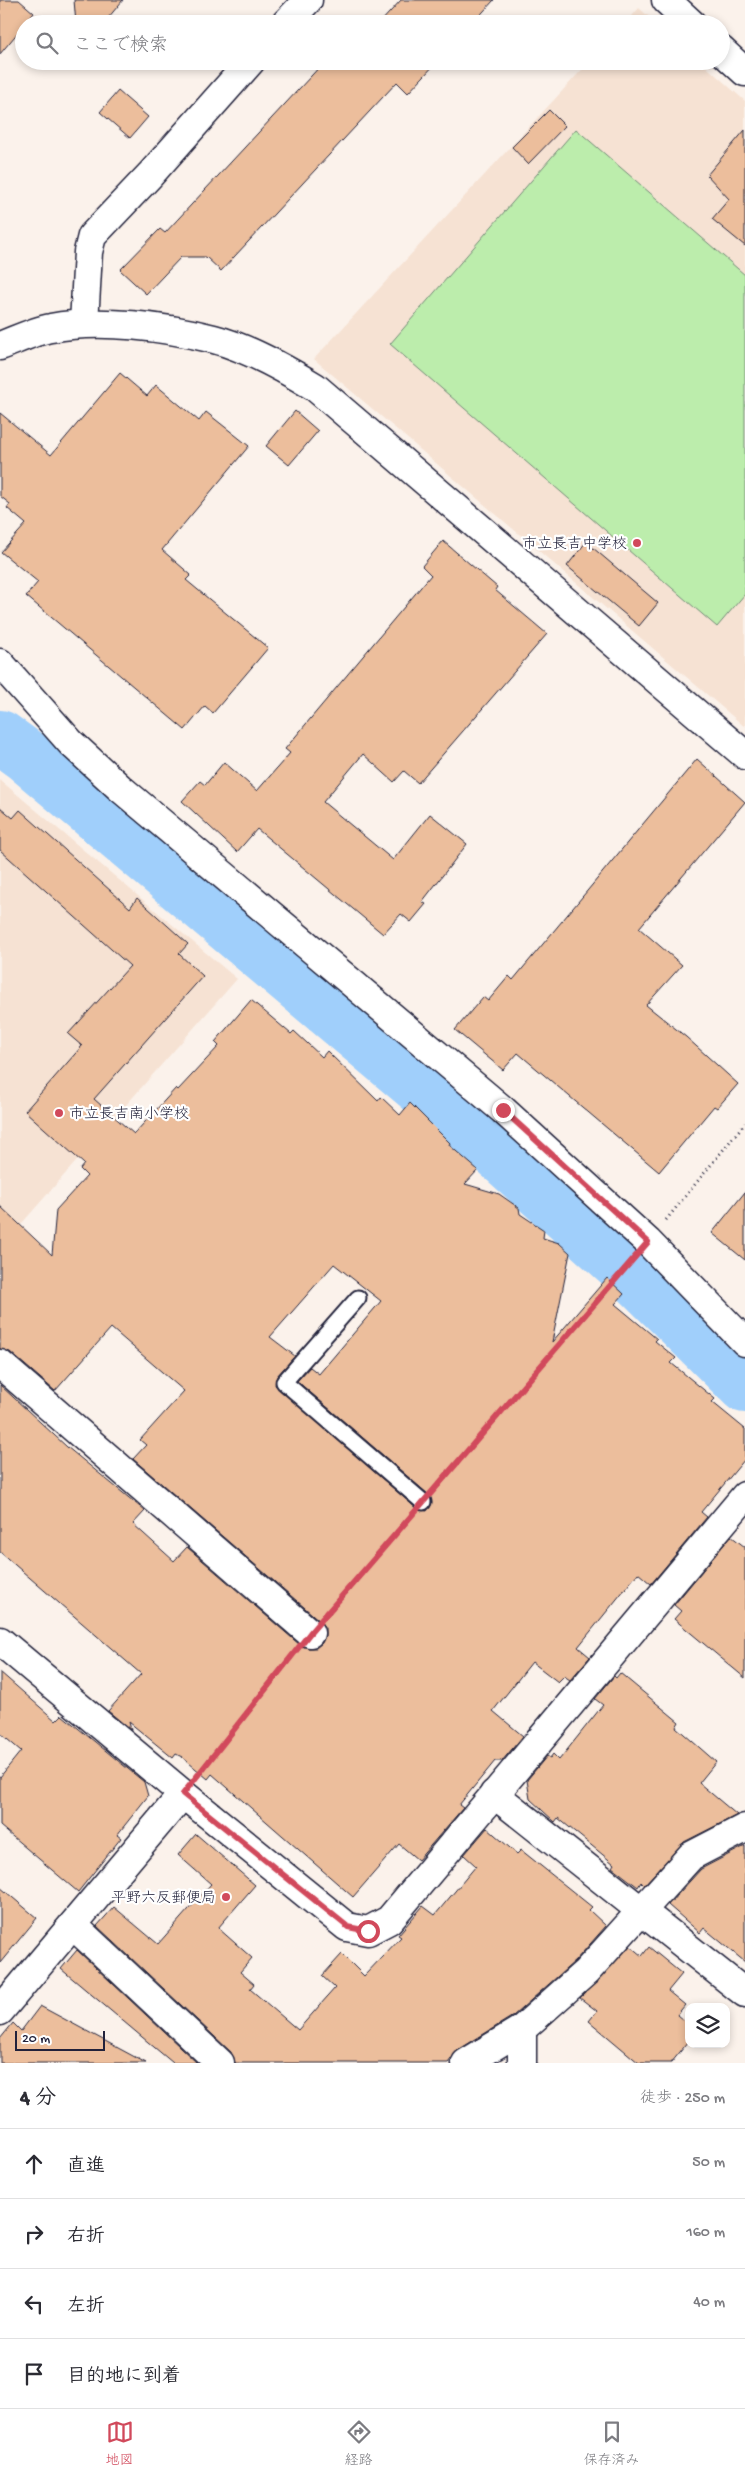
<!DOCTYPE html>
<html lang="ja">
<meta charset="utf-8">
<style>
body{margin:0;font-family:"Gochi Hand","Klee One",sans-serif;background:#f2f2f3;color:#2b2b33}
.controls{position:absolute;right:15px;bottom:15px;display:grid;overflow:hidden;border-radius:10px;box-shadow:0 2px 8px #0003}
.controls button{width:45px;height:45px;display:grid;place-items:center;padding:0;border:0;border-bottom:1px solid #e1e1e2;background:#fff;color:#2b2b33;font:25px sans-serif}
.scale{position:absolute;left:15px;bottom:12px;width:90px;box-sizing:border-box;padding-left:5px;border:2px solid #22223b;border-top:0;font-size:14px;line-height:18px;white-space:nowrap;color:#22223b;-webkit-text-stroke:4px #fff;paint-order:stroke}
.stop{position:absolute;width:15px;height:15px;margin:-11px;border:4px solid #d1495b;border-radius:50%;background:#fff}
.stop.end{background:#d1495b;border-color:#fff;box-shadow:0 1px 5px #0008}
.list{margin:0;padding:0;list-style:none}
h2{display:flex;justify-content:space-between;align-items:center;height:65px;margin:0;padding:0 20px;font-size:21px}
h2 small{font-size:16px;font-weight:400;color:#7c7c81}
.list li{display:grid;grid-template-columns:32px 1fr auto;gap:15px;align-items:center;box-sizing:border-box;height:70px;padding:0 20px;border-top:1px solid #e1e1e2}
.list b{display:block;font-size:19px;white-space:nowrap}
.list em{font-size:16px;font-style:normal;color:#7c7c81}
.icon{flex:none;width:28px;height:28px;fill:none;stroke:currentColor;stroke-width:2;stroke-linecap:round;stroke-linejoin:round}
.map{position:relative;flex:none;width:745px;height:2063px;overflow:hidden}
.search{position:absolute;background:#fff;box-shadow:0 2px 8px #0003;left:15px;right:15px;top:15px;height:55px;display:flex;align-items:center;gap:12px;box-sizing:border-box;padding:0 18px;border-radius:28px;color:#7c7c81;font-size:19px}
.sheet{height:345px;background:#fff}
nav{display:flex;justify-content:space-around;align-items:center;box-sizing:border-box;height:70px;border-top:1px solid #e1e1e2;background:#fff;font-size:14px;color:#7c7c81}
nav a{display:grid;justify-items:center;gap:2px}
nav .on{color:#d1495b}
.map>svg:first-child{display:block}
.built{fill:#f6e2d3}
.green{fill:#bcedac;stroke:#6f8874}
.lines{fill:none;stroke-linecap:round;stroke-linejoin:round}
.river{stroke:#a0cffb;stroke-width:54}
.building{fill:#ecbe9c;stroke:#22223b;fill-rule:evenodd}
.service-casing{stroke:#22223b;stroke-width:19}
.minor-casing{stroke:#22223b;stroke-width:31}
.tertiary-casing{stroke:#22223b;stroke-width:31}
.path{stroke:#22223b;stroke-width:3;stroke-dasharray:1 4;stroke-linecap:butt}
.service{stroke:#fff;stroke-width:15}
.minor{stroke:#fff;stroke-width:28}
.tertiary{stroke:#fff;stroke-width:28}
.route{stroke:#d1495b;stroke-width:6}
.poi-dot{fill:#d1495b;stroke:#fff;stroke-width:2}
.labels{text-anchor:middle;stroke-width:4.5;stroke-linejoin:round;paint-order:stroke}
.poi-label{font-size:15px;fill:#22223b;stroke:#fff;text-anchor:end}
</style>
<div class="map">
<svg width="745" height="2063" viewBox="0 0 745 2063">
<rect width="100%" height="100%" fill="#fbf2eb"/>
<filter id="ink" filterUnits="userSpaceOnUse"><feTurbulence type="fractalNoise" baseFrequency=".02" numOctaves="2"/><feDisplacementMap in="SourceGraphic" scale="10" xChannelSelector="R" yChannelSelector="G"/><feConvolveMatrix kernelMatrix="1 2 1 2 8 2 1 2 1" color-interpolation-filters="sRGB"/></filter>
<g filter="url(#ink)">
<g class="built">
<path d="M639,8L657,24H625Z"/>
<path d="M590,61H700L745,101V727L314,359Z"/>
<path d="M0,780L237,979L0,1248Z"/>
</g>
<path class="green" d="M576,129L745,275V594L717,627L390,344Z"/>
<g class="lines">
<path class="river" d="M0,737L25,755L486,1143L635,1277L745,1386"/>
</g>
<g class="building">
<path d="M0,0H19L34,13L0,54Z"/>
<path d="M74,0H123L103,24H76Z"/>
<path d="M401,0H494L472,24H379Z"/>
<path d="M325,61H438L408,93L397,82L221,271L206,257H181L146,294L120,270L160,229L165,233Z"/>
<path d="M118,91L148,117L130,138L100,112Z"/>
<path d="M549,110L565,126L528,164L512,147Z"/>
<path d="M745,130V246L712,219L729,199L707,175Z"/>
<path d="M120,373L147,396L156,385L199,421L206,412L249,446L162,550L191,575L186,580L268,648L213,713L205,706L185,730L26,596L38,582L1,552L26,524L7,508L10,504L0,496V413L51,455Z"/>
<path d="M295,411L318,431L289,465L266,446Z"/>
<path d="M443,541L497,587L495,590L547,634L418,783L404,771L394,782L363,754L323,802L393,860L430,814L467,844L422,902L426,904L411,922L401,914L383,934L257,829L237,852L182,801L200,781L205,785L224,762L257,791L290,753L285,749L431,575L422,566Z"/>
<path d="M586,542L658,603L639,626L567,566Z"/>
<path d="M697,759L745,802L639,928L682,965L646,1005L686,1037L738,1084L717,1108L714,1106L659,1172L518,1053L503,1070L455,1030L483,997L488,1001L509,976L513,980Z"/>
<path d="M0,807L13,818L20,810L130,908L137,898L188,944L179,954L203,976L94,1099L134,1134L176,1088L178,1090L219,1046L215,1042L251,1000L291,1034L294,1031L322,1057L327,1051L378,1101L381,1097L400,1115L410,1103L450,1143L449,1145L478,1170L465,1184L499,1194L519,1208L520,1214L544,1230L543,1238L559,1243L570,1253L552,1342L607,1278L624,1294L615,1304L657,1339L655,1341L676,1358L671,1363L715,1399L712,1402L745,1429V1459L701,1512L707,1517L651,1584L638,1573L578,1647L590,1657L570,1680L564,1676L558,1682L532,1662L493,1711L523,1736L502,1761H495L459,1805L463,1808L418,1860L399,1844L353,1897L212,1774L208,1779L182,1757L176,1754L173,1758L129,1722L131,1730L108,1711L141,1674L0,1552V1385L67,1447L145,1511L133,1524L174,1561L187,1547L300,1645L308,1648H316L322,1643L325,1636V1628L320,1621L133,1459L146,1445L140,1440L184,1391L111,1328L55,1391L10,1352L0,1349V1206L52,1255L56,1210L87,1176L80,1169L84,1164L25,1111L82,1046L68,1034L130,966L0,850ZM334,1264L381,1301L319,1374L310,1367L297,1381L429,1495L432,1503L427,1511L417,1509L275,1385L277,1376L295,1356L270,1337Z"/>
<path d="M745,1192V1260L712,1233Z"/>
<path d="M731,1536L745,1547V1678L674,1619L681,1611L674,1605Z"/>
<path d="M0,1672L56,1721L62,1715L144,1782L148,1796L117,1835L121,1838L78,1892L0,1826V1777L21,1751L0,1733Z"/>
<path d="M620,1673L679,1722L676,1727L716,1762L699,1783L737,1815L684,1842L644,1885L641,1882L638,1887L612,1867L614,1864L558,1818L555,1822L530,1799L527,1780L547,1756L550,1758L553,1754L559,1760L603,1705L595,1699L614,1676L616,1678Z"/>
<path d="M487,1828L517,1854L521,1850L592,1907L589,1910L606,1926L575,1961L513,2016L458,2050L448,2063H235L231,2052L97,1926L114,1907L158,1944L211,1884L178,1855L196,1834L255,1885L218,1928L252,1958L240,1972L254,1984L250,1989L298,2030L335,1988L322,1976L342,1954L364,1976L401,1937L398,1935L423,1906L435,1915L476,1866L464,1855Z"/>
<path d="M745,1846V1962L704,1928L700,1933L668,1905L701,1869Z"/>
<path d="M0,1887L37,1918L0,1963Z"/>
<path d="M630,1946L642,1956L649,1947L682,1974L668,1991L685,2005L677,2015L689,2025V2041L671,2063H639L589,2021L597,2011L580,1998Z"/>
<path d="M77,1950L197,2063H173L61,1969Z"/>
<path d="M40,2006L146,2063H0V2039L13,2023L21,2031Z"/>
</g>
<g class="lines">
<defs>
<path id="service" d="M358,1298L284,1382L423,1502"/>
<g id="minor">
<path d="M666,0L692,24"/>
<path d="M285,24L308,0"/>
<path d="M721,50L745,72"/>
<path d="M84,323L88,252L92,236L150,175L251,61"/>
<path d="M0,663L71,743L120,788L503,1110L648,1242L745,1342"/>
<path d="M0,1364L310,1633"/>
<path d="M494,1794L745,1993"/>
<path d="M73,1925L220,2063"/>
<path d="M0,2011L183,1794"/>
<path d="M466,2063L522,2029L586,1972L691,1856L745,1828"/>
<path d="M522,2063V2029"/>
</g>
<g id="tertiary">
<path d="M0,346C16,340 34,331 51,328C99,318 166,327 214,339C245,347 287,370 315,387L745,755"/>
<path d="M0,1641L183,1794L347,1927L368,1931L389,1920L745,1496"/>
</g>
</defs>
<use href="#service" class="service-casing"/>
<use href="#minor" class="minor-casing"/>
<use href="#tertiary" class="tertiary-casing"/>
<g class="path">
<path d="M666,1220L745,1123"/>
<path d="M438,1485L630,1263"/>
<path d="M329,1612L409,1518"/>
<path d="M200,1772L293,1655"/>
</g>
<use href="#service" class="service"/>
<use href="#minor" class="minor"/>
<use href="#tertiary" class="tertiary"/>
</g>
</g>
<g class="lines" filter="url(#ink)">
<path class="route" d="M368,1931L348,1927L183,1794L310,1633L648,1242L503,1110"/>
</g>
<g class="poi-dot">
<circle cx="637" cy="543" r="5"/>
<circle cx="59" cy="1113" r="5"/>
<circle cx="226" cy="1897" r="5"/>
</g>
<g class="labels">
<g class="poi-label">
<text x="627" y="548">市立長吉中学校</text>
<text x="69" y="1118" text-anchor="start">市立長吉南小学校</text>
<text x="216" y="1902">平野六反郵便局</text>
</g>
</g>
</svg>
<div class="controls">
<button><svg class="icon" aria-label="layers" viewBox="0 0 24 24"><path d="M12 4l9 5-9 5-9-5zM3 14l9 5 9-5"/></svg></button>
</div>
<div class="scale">20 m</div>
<div class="stop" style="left:368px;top:1931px"></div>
<div class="stop end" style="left:503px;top:1110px"></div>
<div class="search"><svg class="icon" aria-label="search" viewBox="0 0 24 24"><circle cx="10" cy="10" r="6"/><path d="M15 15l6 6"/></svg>ここで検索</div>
</div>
<section class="sheet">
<h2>4 分<small>徒歩 · 250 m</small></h2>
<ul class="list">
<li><svg class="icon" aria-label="ahead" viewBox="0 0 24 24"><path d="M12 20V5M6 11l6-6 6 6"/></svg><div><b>直進</b></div><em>50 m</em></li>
<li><svg class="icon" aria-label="right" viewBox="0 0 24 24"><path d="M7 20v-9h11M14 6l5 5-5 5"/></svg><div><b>右折</b></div><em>160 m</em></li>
<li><svg class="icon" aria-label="left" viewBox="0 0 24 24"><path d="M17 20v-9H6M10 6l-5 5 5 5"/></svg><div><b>左折</b></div><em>40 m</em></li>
<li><svg class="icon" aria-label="arrive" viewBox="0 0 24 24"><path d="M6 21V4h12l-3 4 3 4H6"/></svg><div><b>目的地に到着</b></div></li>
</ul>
</section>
<nav>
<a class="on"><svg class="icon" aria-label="map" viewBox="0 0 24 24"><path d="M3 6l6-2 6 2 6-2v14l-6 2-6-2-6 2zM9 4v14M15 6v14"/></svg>地図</a>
<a><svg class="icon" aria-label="directions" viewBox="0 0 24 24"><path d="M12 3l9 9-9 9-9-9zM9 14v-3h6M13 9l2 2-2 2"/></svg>経路</a>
<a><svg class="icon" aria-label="saved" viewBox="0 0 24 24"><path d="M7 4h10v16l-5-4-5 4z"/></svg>保存済み</a>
</nav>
